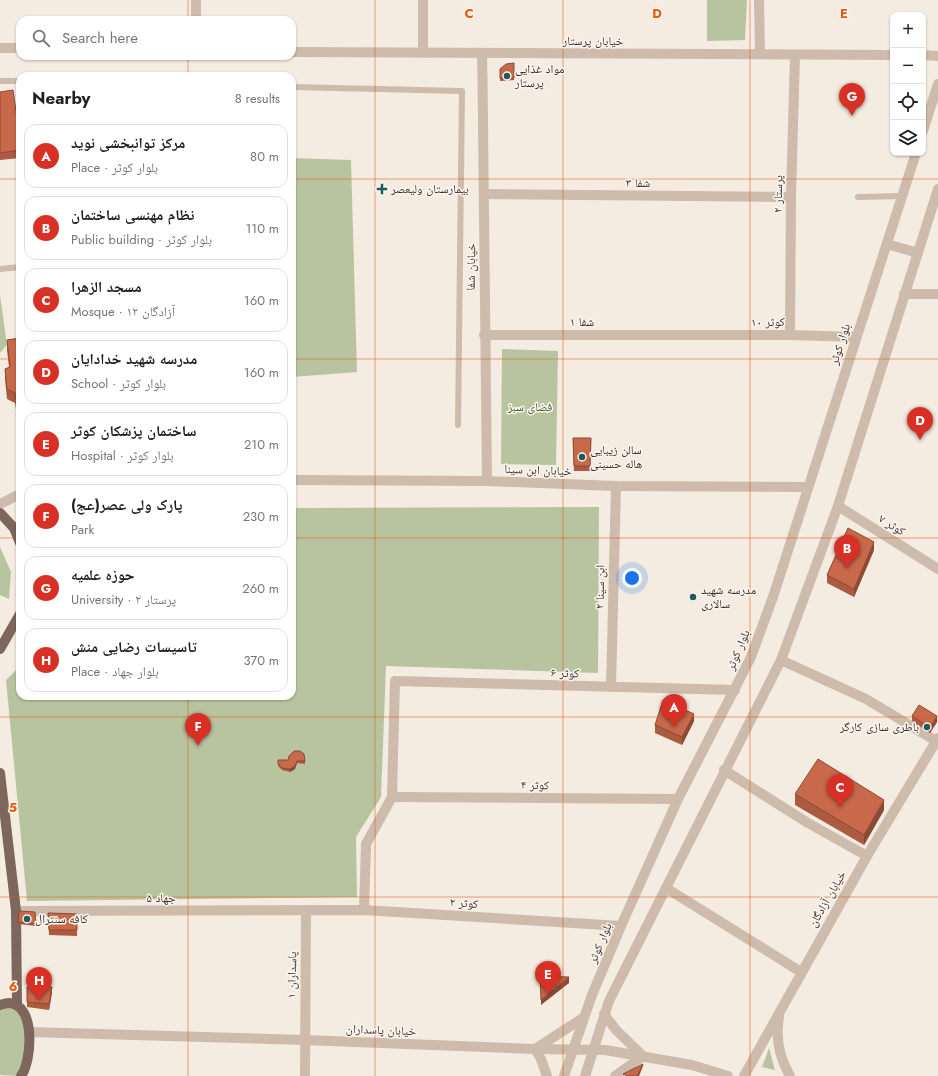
<!DOCTYPE html>
<meta charset="utf-8">
<style>
body{margin:0;font-family:Jost,"Noto Naskh Arabic",sans-serif;background:#f6f6f6;color:#202124}
.controls{position:absolute;right:12px;top:12px;display:grid;overflow:hidden;border-radius:8px;box-shadow:0 1px 3px #0004}
.controls button{width:36px;height:36px;display:grid;place-items:center;padding:0;border:0;border-bottom:1px solid #e0e0e0;background:#fff;color:#202124;font:20px sans-serif}
.you{position:absolute;left:632px;top:578px;width:14px;height:14px;margin:-10px;border:3px solid #fff;border-radius:50%;background:#1a73e8;box-shadow:0 0 0 6px #1a73e833}
.badge{display:grid;place-items:center;width:26px;height:26px;border-radius:50%;background:#d93025;color:#fff;font-size:13px;font-weight:700}
.pin{position:absolute;translate:-50% -33px;filter:drop-shadow(0 1px 2px #0008)}
.pin::after{content:'';position:absolute;top:21px;width:14px;height:12px;background:inherit;clip-path:polygon(0 0,100% 0,50% 100%)}
.list{margin:0;padding:0;list-style:none}
h2{display:flex;justify-content:space-between;align-items:center;height:52px;margin:0;padding:0 16px;font-size:17px}
h2 small{font-size:13px;font-weight:400;color:#757577}
.list li{display:grid;grid-template-columns:26px 1fr auto;gap:12px;align-items:center;box-sizing:border-box;height:64px;margin:0 8px 8px;padding:0 8px;border:1px solid #e0e0e0;border-radius:12px}
.list b{display:block;font-size:15px;white-space:nowrap}
.list p{margin:0;font-size:13px;white-space:nowrap;color:#757577}
.list em{font-size:13px;font-style:normal;color:#757577}
.icon{flex:none;width:22px;height:22px;fill:none;stroke:currentColor;stroke-width:2;stroke-linecap:round;stroke-linejoin:round}
.map{position:relative;flex:none;width:938px;height:1076px;overflow:hidden}
.search{position:absolute;background:#fff;box-shadow:0 1px 3px #0004;left:16px;top:16px;width:280px;height:44px;display:flex;align-items:center;gap:10px;box-sizing:border-box;padding:0 14px;border-radius:12px;color:#757577;font-size:15px}
.panel{position:absolute;background:#fff;box-shadow:0 1px 3px #0004;left:16px;top:72px;width:280px;height:628px;border-radius:12px}
.map>svg:first-child{display:block}
.green{fill:#b8c4a0}
.lines{fill:none;stroke-linecap:round;stroke-linejoin:round}
.service{stroke:#cdbbac;stroke-width:6}
.minor{stroke:#cdbbac;stroke-width:10}
.tertiary{stroke:#cdbbac;stroke-width:10}
.primary{stroke:#7d675c;stroke-width:10}
.wall{fill:#ac5a40}
.shaded-wall{fill:#8c4a34}
.building{fill:#c8694b;stroke:#8c4a34}
.grid{fill:none;stroke:#e8590c;stroke-width:1;stroke-opacity:0.55}
.poi-dot{fill:#1f5a5e;stroke:#fbf5ee;stroke-width:1.5}
.labels{text-anchor:middle;stroke-width:3;stroke-linejoin:round;paint-order:stroke}
.street-label{font-size:12px;fill:#3b302b;stroke:#fbf5ee}
.poi-label{font-size:12px;fill:#3b302b;stroke:#fbf5ee;text-anchor:start}
.park-label{font-size:12px;fill:#4a5a2e;stroke:#fbf5ee}
.grid-label{font-size:13px;text-anchor:middle;font-weight:bold;fill:#e8590c;stroke:#fbf5ee;stroke-width:3;stroke-linejoin:round;paint-order:stroke}
</style>
<div class="map">
<svg width="938" height="1076" viewBox="0 0 938 1076">
<rect width="100%" height="100%" fill="#f4ebe1"/>
<g class="green">
<path d="M707,0H747L745,40L707,41Z"/>
<path d="M292,158L351,160L357,372L292,377Z"/>
<path d="M0,295L7,345L0,353Z"/>
<path d="M502,349L558,351L556,465L501,464Z"/>
<path d="M599,507L598,673L386,666L381,797L356,837L357,897L27,901L6,680L20,666V696H292V508Z"/>
<path d="M0,547L11,572L9,599L0,595Z"/>
<path d="M9,1004L21,1012L28,1051L19,1076L0,1075V1006Z"/>
<path d="M769,1048L775,1070L762,1067Z"/>
</g>
<g class="lines">
<g class="service">
<path d="M0,81H20"/>
<path d="M292,87L462,91L458,425"/>
<path d="M858,197L902,196"/>
<path d="M0,269L20,267"/>
</g>
<g class="minor">
<path d="M759,0L760,54"/>
<path d="M196,20V0"/>
<path d="M423,52V0"/>
<path d="M482,54C485,196 484,338 487,481"/>
<path d="M485,194L791,197"/>
<path d="M904,294H938"/>
<path d="M484,335H790L856,337"/>
<path d="M790,335L791,197L795,55"/>
<path d="M838,506L938,569"/>
<path d="M781,660L866,699L936,741"/>
<path d="M611,687L616,486"/>
<path d="M724,770L808,823L867,856"/>
<path d="M392,797L678,799"/>
<path d="M666,888L801,972"/>
<path d="M364,910L366,844L392,797L395,681L735,690"/>
<path d="M16,911L364,910L621,926"/>
<path d="M779,1017C775,1039 779,1057 790,1076"/>
<path d="M305,1076L306,911"/>
<path d="M744,1076L867,856L938,738"/>
</g>
<g class="tertiary">
<path d="M0,48H20"/>
<path d="M292,52L893,55"/>
<path d="M923,55L938,56"/>
<path d="M923,131L938,84"/>
<path d="M887,244L918,253"/>
<path d="M292,480L487,481L616,486L808,487"/>
<path d="M0,504L20,494"/>
<path d="M604,1014L616,1030L643,1056L615,1076"/>
<path d="M29,1032L304,1040L535,1049L605,1050L692,1065L728,1076"/>
<path d="M547,1076L541,1059L535,1049L583,1018"/>
<path d="M564,1076L592,995L621,926L678,799L751,657L774,594L916,153"/>
<path d="M585,1076L609,1001L781,660L838,506L938,189"/>
</g>
<g class="primary">
<path d="M0,513L14,528L20,543"/>
<path d="M0,649L20,614"/>
<path d="M0,773L16,911L17,1005"/>
<path d="M0,1005C3,1004 6,1003 9,1003C36,1004 32,1061 21,1076"/>
</g>
</g>
<g class="wall">
<path d="M514,63V80L500,81V69Z"/>
<path d="M0,92L20,139V158L0,160Z"/>
<path d="M19,119H20V135L19,129Z"/>
<path d="M20,338V428H19L15,403L7,399L5,379V369L9,367L7,350V340Z"/>
<path d="M573,438H591L590,471H574Z"/>
<path d="M874,550L854,597L827,583V575Z"/>
<path d="M912,716L937,722L930,733L912,721Z"/>
<path d="M694,721L682,745L655,733V725Z"/>
<path d="M278,760L305,761V764L297,763L295,769L290,772L282,770L278,766Z"/>
<path d="M795,794L884,810L864,845L795,805Z"/>
<path d="M19,911L36,924V926L18,924Z"/>
<path d="M48,913L77,914V936L49,935Z"/>
<path d="M27,987L52,992L49,1010L27,1007Z"/>
</g>
<g class="shaded-wall">
<path d="M874,542V550L854,597V589Z"/>
<path d="M694,714V721L682,745V737Z"/>
<path d="M937,716V722L930,733V728Z"/>
<path d="M297,761V763L295,769L290,772V769Z"/>
<path d="M884,800V810L864,845V835Z"/>
<path d="M569,977V983L541,1005V1000Z"/>
<path d="M52,987V992L49,1010V1004Z"/>
<path d="M643,1064V1066L639,1076H637Z"/>
</g>
<g class="building">
<path d="M514,63V78H500V69L506,64Z"/>
<path d="M13,90L20,139V150L0,153V92Z"/>
<path d="M20,338V418H19L15,393L7,389L5,369L10,367L7,340Z"/>
<path d="M573,438H591L590,466H574Z"/>
<path d="M848,528L874,542L854,589L827,575Z"/>
<path d="M663,700L694,714L682,737L655,725Z"/>
<path d="M919,705L937,716L930,728L912,716Z"/>
<path d="M294,751H300L304,754L305,761H297L295,766L290,769L282,768L278,764V760H288L289,756Z"/>
<path d="M818,759L884,800L864,835L795,794Z"/>
<path d="M19,911L35,912L36,924L18,922Z"/>
<path d="M48,913L77,914V930H49Z"/>
<path d="M540,976L569,977L541,1000Z"/>
<path d="M27,987H52L49,1004L27,1002Z"/>
<path d="M643,1064L637,1076H628L623,1074Z"/>
</g>
<path class="grid" d="M188,0V20M375,0V1076M563,0V1076M750,0V1076M188,56V76M0,179H20M292,179H938M0,359H20M292,359H938M0,538H20M292,538H938M188,696V1076M0,717H938M0,897H938"/>
<g class="poi-dot">
<circle cx="507" cy="76" r="4"/>
<path d="M380 183h4v4h4v4h-4v4h-4v-4h-4v-4h4z"/>
<circle cx="582" cy="457" r="4"/>
<circle cx="693" cy="597" r="4"/>
<circle cx="927" cy="727" r="4"/>
<circle cx="27" cy="919" r="4"/>
</g>
<g class="labels">
<g class="street-label">
<text x="593" y="45">خیابان پرستار</text>
<text transform="translate(638 183) rotate(1)" y="4">شفا ۳</text>
<text transform="translate(778 194) rotate(-89)" y="4">پرستار ۲</text>
<text transform="translate(471 267) rotate(-89)" y="4">خیابان شفا</text>
<text x="582" y="326">شفا ۱</text>
<text transform="translate(768 322) rotate(-1)" y="4">کوثر ۱۰</text>
<text transform="translate(840 344) rotate(-72)" y="4">بلوار کوثر</text>
<text transform="translate(538 470) rotate(2)" y="4">خیابان ابن سینا</text>
<text transform="translate(892 525) rotate(32)" y="4">کوثر ۷</text>
<text transform="translate(600 587) rotate(-89)" y="4">ابن سینا ۲</text>
<text transform="translate(738 650) rotate(-67)" y="4">بلوار کوثر</text>
<text transform="translate(565 673) rotate(2)" y="4">کوثر ۶</text>
<text transform="translate(535 785) rotate(1)" y="4">کوثر ۴</text>
<text x="161" y="902">جهاد ۵</text>
<text transform="translate(827 899) rotate(-60)" y="4">خیابان آزادگان</text>
<text transform="translate(464 903) rotate(4)" y="4">کوثر ۲</text>
<text transform="translate(600 943) rotate(-67)" y="4">بلوار کوثر</text>
<text transform="translate(292 975) rotate(-89)" y="4">پاسداران ۱</text>
<text transform="translate(381 1030) rotate(2)" y="4">خیابان پاسداران</text>
</g>
<g class="poi-label">
<text x="515" y="73">مواد غذایی<tspan x="515" dy="14">پرستار</tspan></text>
<text x="391" y="193">بیمارستان ولیعصر</text>
<text x="590" y="454">سالن زیبایی<tspan x="590" dy="14">هاله حسینی</tspan></text>
<text x="701" y="594">مدرسه شهید<tspan x="701" dy="14">سالاری</tspan></text>
<text x="919" y="731" text-anchor="end">باطری سازی کارگر</text>
<text x="35" y="923">کافه سنترال</text>
</g>
<g class="park-label">
<text x="530" y="411">فضای سبز</text>
</g>
</g>
<g class="grid-label">
<text x="469" y="18">C</text>
<text x="657" y="18">D</text>
<text x="844" y="18">E</text>
<text x="13" y="812">5</text>
<text x="13" y="991">6</text>
</g>
</svg>
<div class="controls">
<button>+</button>
<button>−</button>
<button><svg class="icon" aria-label="locate" viewBox="0 0 24 24"><circle cx="12" cy="12" r="6"/><path d="M12 2v4M12 18v4M2 12h4M18 12h4"/></svg></button>
<button><svg class="icon" aria-label="layers" viewBox="0 0 24 24"><path d="M12 4l9 5-9 5-9-5zM3 14l9 5 9-5"/></svg></button>
</div>
<div class="you"></div>
<div class="pin badge" style="left:674px;top:727px">A</div>
<div class="pin badge" style="left:847px;top:568px">B</div>
<div class="pin badge" style="left:840px;top:807px">C</div>
<div class="pin badge" style="left:920px;top:440px">D</div>
<div class="pin badge" style="left:548px;top:994px">E</div>
<div class="pin badge" style="left:198px;top:746px">F</div>
<div class="pin badge" style="left:852px;top:116px">G</div>
<div class="pin badge" style="left:39px;top:1000px">H</div>
<div class="search"><svg class="icon" aria-label="search" viewBox="0 0 24 24"><circle cx="10" cy="10" r="6"/><path d="M15 15l6 6"/></svg>Search here</div>
<section class="panel">
<h2>Nearby<small>8 results</small></h2>
<ul class="list">
<li><span class="badge">A</span><div><b>مرکز توانبخشی نوید</b><p>Place · بلوار کوثر</p></div><em>80 m</em></li>
<li><span class="badge">B</span><div><b>نظام مهنسی ساختمان</b><p>Public building · بلوار کوثر</p></div><em>110 m</em></li>
<li><span class="badge">C</span><div><b>مسجد الزهرا</b><p>Mosque · آزادگان ۱۲</p></div><em>160 m</em></li>
<li><span class="badge">D</span><div><b>مدرسه شهید خدادایان</b><p>School · بلوار کوثر</p></div><em>160 m</em></li>
<li><span class="badge">E</span><div><b>ساختمان پزشکان کوثر</b><p>Hospital · بلوار کوثر</p></div><em>210 m</em></li>
<li><span class="badge">F</span><div><b>پارک ولی عصر(عج)</b><p>Park</p></div><em>230 m</em></li>
<li><span class="badge">G</span><div><b>حوزه علمیه</b><p>University · پرستار ۲</p></div><em>260 m</em></li>
<li><span class="badge">H</span><div><b>تاسیسات رضایی منش</b><p>Place · بلوار جهاد</p></div><em>370 m</em></li>
</ul>
</section>
</div>
